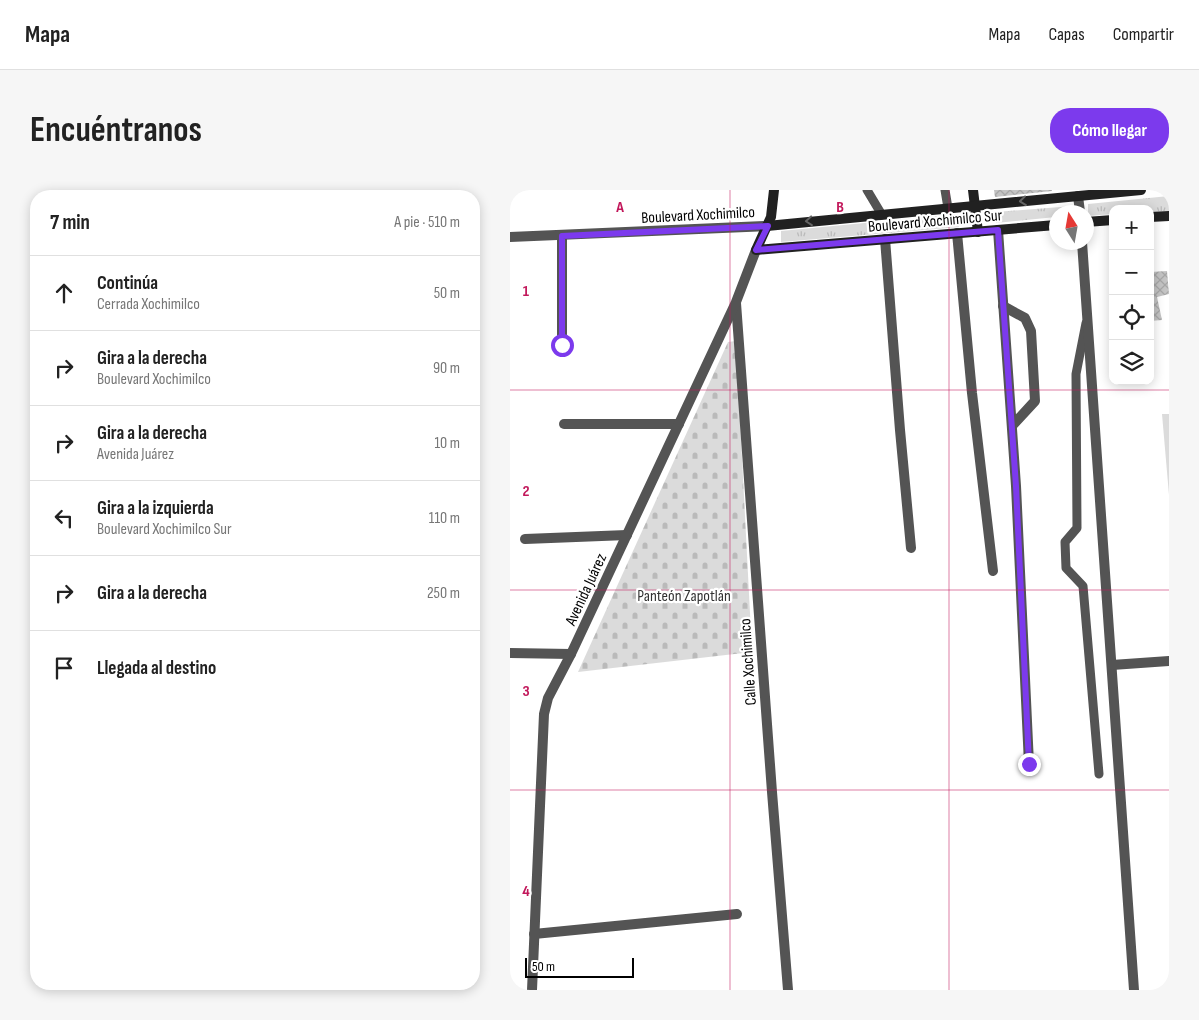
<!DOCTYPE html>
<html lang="es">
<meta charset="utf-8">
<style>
body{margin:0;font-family:"Sofia Sans Condensed",sans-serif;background:#f6f6f6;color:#222}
.controls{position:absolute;right:15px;top:15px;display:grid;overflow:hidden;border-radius:10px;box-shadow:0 2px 12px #0003}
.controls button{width:45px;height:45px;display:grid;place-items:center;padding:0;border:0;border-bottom:1px solid #e0e0e0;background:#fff;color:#222;font:25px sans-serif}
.compass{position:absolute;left:539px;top:15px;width:45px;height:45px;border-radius:50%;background:#fff;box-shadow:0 2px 12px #0003;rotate:349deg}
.scale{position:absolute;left:15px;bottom:12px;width:109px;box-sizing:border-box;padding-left:5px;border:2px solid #000;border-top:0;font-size:14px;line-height:18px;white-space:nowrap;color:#000;-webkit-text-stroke:4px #fff;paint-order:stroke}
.stop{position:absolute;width:15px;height:15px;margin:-11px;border:4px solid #7c3aed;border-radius:50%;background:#fff}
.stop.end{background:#7c3aed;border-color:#fff;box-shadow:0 1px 5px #0008}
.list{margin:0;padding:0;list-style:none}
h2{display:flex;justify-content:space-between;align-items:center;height:65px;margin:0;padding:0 20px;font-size:21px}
h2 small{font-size:16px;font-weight:400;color:#767676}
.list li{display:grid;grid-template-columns:32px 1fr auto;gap:15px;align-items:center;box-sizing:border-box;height:75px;padding:0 20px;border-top:1px solid #e0e0e0}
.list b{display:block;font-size:19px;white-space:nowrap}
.list p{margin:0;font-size:16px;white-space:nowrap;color:#767676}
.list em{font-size:16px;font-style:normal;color:#767676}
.icon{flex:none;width:28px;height:28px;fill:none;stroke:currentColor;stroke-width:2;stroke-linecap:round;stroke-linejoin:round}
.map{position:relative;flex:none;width:659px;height:800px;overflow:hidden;border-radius:20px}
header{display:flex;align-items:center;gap:30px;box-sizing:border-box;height:70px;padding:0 25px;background:#fff;border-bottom:1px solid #e0e0e0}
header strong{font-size:24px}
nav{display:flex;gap:28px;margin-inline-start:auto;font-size:18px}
.intro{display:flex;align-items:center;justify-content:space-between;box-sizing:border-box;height:120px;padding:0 30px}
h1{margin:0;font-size:35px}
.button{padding:12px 22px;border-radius:20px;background:#7c3aed;color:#fff;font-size:18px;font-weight:700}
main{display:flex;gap:30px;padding:0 30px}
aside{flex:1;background:#fff;border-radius:20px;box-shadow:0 2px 12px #0003}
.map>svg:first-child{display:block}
.grass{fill:url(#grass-tufts)}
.cemetery{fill:url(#cemetery-stones)}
.pitch{fill:#dbdbdb}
.building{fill:url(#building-cross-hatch)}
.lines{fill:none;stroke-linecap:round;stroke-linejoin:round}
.lane{stroke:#545454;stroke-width:9}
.street{stroke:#545454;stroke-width:10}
.secondary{stroke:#212121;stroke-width:10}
.oneway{stroke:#646464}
.route{stroke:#7c3aed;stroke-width:6}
.grid{fill:none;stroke:#c2185b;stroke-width:1;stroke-opacity:0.55}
.labels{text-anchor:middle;stroke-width:4.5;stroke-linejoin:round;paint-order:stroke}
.street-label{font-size:16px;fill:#000;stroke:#fff}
.park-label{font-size:16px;fill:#323232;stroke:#fff}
.grid-label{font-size:16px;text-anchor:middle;font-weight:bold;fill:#c2185b;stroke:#fff;stroke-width:4.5;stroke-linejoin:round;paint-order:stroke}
</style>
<header>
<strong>Mapa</strong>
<nav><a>Mapa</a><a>Capas</a><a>Compartir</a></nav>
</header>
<div class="intro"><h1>Encuéntranos</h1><a class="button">Cómo llegar</a></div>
<main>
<aside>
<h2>7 min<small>A pie · 510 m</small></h2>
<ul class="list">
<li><svg class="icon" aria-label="ahead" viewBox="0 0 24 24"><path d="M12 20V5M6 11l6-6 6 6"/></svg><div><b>Continúa</b><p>Cerrada Xochimilco</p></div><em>50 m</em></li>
<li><svg class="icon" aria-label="right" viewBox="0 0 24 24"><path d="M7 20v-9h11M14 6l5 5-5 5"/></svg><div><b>Gira a la derecha</b><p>Boulevard Xochimilco</p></div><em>90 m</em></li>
<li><svg class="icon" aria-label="right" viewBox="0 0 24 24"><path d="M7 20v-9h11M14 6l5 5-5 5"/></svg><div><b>Gira a la derecha</b><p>Avenida Juárez</p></div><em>10 m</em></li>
<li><svg class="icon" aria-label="left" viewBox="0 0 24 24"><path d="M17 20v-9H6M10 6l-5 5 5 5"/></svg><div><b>Gira a la izquierda</b><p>Boulevard Xochimilco Sur</p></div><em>110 m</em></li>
<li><svg class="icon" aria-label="right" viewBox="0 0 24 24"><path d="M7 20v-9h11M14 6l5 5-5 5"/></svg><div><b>Gira a la derecha</b></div><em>250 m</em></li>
<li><svg class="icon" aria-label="arrive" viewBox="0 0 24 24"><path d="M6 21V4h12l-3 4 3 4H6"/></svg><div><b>Llegada al destino</b></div></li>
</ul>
</aside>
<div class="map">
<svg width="659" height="800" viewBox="0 0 659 800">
<defs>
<pattern id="grass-tufts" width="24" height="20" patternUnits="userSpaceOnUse" patternTransform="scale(1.25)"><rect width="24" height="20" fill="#dbdbdb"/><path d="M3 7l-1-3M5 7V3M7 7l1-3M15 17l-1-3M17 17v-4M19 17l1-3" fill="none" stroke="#bababa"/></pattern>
<pattern id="cemetery-stones" width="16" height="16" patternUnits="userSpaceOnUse" patternTransform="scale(1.25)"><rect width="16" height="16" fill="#dbdbdb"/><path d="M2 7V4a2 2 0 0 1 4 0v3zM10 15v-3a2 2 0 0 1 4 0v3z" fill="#bababa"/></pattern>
<pattern id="building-cross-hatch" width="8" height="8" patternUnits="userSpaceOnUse" patternTransform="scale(1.25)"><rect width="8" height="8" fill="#c4c4c4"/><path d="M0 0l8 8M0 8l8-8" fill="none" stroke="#a7a7a7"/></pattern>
</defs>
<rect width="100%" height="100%" fill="#fff"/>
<g class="grass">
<path d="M659,6V21L640,22V19H603V24L578,26V14Z"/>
<path d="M563,16L564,22H546V27L486,33L485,22Z"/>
<path d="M448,24L449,37L271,52V41Z"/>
</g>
<path class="cemetery" d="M226,151L242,462L68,482L218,152Z"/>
<path class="pitch" d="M652,224H659V305Z"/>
<g class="building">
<path d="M484,0H542V1L485,7Z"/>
<path d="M657,81L659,104L647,107L652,130L640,131V82Z"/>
</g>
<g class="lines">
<g class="lane">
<path d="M357,0L372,25"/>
<path d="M435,0L438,18"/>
<path d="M576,133L566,184L567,338L555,352L556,378L573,396L589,584"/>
</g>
<g class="street">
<path d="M568,6L570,22"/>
<path d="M488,40L506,296L519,574"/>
<path d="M447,43L462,203L483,381"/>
<path d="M52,46V155"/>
<path d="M0,47L257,36"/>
<path d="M375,49L390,240L401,358"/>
<path d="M572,52L624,800"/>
<path d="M226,113L262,602L278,800"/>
<path d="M493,116L515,128L521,141L525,211L502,236"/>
<path d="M54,234H169"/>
<path d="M15,349L117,345"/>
<path d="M0,463L61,464"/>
<path d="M602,475L659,471"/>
<path d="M24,744L227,724"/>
<path d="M22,800L34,524L38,508L61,464L226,112L246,60"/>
</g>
<g class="secondary">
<path d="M264,0L261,27L246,60L546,35"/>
<path d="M463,0L468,42"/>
<path d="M640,27L659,26"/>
<path d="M576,32L603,30"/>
<path d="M257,36L631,0"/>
</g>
</g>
<defs><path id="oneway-chevron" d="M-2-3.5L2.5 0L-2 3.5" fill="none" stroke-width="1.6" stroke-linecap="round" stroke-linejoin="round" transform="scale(1.25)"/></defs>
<g class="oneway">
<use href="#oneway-chevron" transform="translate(513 11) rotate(174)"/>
<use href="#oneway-chevron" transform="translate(299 31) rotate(175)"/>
</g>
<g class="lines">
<path class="route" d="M52,155V46L258,36L246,60L488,40L506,296L519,574"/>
</g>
<path class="grid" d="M220,0V800M439,0V800M0,200H659M0,400H659M0,600H659"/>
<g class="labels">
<g class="street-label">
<text transform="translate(188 24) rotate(-3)" y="6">Boulevard Xochimilco</text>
<text transform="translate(425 30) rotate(-5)" y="6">Boulevard Xochimilco Sur</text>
<text transform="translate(75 399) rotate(-65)" y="6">Avenida Juárez</text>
<text transform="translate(237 472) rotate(-94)" y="6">Calle Xochimilco</text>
</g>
<g class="park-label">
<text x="174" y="411">Panteón Zapotlán</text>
</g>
</g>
<g class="grid-label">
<text x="110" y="22">A</text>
<text x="330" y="22">B</text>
<text x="16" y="106">1</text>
<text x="16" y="306">2</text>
<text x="16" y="506">3</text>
<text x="16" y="706">4</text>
</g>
</svg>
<div class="controls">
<button>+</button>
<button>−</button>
<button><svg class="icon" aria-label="locate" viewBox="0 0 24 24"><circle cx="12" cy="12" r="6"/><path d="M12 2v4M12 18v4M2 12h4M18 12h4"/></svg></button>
<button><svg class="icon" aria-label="layers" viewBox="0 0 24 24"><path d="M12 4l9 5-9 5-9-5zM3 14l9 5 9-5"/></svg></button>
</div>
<svg class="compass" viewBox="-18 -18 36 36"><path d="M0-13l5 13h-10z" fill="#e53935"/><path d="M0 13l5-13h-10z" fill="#767676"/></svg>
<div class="scale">50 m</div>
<div class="stop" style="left:52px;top:155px"></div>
<div class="stop end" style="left:519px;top:574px"></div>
</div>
</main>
